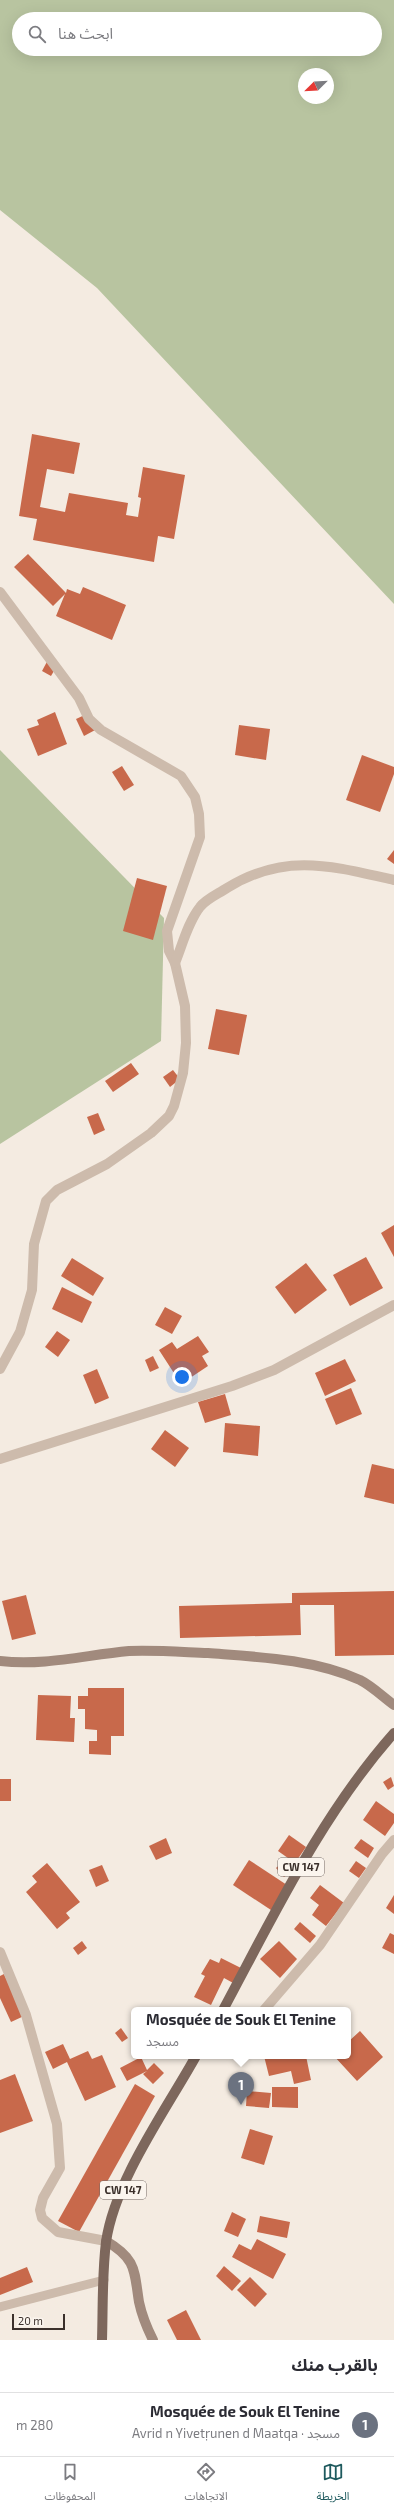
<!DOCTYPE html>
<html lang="ar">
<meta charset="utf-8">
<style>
body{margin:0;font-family:"Exo 2","Noto Sans Arabic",sans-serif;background:#f7f7f7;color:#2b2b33;direction:rtl}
.compass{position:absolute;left:298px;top:68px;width:36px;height:36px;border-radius:50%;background:#fff;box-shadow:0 4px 16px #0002;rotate:246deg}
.scale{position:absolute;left:12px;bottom:10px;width:53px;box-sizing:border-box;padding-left:4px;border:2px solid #3b302b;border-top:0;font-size:11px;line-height:14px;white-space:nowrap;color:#3b302b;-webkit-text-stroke:3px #fbf5ee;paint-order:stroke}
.you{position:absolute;left:182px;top:1377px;width:14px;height:14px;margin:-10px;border:3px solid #fff;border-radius:50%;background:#1a73e8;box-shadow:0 0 0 6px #1a73e833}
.badge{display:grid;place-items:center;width:26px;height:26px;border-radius:50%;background:#1f5a5e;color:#fff;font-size:13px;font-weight:700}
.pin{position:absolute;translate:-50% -33px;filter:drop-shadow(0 1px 2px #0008)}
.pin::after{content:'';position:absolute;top:21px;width:14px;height:12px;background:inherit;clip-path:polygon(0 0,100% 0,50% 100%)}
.popup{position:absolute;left:131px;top:2007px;width:220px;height:52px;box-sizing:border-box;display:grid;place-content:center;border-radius:6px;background:#fff;filter:drop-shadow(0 1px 3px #0005);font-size:13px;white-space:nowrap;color:#7c7c81}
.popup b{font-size:15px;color:#2b2b33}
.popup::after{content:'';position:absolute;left:50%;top:100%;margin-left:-8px;border:8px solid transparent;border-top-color:#fff}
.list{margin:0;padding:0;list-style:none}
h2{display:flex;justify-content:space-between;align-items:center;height:52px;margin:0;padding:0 16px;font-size:17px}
h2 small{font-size:13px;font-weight:400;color:#7c7c81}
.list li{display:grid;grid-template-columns:26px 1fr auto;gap:12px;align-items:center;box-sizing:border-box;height:64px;padding:0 16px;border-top:1px solid #e1e1e2}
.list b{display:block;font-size:15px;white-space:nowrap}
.list p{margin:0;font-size:13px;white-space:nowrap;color:#7c7c81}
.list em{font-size:13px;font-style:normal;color:#7c7c81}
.icon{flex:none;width:22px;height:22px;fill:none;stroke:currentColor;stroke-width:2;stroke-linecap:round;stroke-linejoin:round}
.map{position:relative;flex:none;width:394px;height:2340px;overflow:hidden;direction:ltr}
.search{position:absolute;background:#fff;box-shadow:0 4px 16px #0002;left:12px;right:12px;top:12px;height:44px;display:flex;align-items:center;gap:10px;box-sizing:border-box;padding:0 14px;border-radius:22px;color:#7c7c81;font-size:15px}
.sheet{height:116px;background:#fff}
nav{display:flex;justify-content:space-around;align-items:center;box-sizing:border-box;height:56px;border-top:1px solid #e1e1e2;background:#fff;font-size:11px;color:#7c7c81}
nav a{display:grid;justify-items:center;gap:2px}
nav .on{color:#1f5a5e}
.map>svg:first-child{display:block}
.green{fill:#b8c4a0;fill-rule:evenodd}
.building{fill:#c8694b}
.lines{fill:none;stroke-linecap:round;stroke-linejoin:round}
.lane{stroke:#cdbbac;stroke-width:9}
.street{stroke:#cdbbac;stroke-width:10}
.secondary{stroke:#a18a7d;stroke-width:10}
.primary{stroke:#7d675c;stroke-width:10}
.labels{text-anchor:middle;stroke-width:3;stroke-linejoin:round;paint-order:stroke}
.shield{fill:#fbf5ee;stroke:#756b66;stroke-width:1}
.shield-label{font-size:11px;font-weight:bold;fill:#3b302b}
</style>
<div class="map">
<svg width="394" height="2340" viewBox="0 0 394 2340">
<rect width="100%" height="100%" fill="#f4ebe1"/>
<g class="green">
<path d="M0,0H394V604L97,288L0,210ZM19,19H375V49H19ZM304,74H328V98H304Z"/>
<path d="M0,750L164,918L161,1041L0,1144Z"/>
</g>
<g class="building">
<path d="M32,434L80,443L74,474L47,469L40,507L65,512L69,493L128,503L126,515L138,517L141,498L138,497L143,467L185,475L174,539L158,536L154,562L33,540L37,519L19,516Z"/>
<path d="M28,554L66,593L67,589L80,594L83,587L126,605L112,640L56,616L65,594L53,606L14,567Z"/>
<path d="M49,658L58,664L51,676L42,671Z"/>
<path d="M55,712L67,744L38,756L27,729L39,725L37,720Z"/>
<path d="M89,713L97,729L84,736L76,719Z"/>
<path d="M239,725L270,729L266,760L235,755Z"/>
<path d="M362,755L394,767V774L380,812L346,800Z"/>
<path d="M122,766L134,785L124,791L112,772Z"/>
<path d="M394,850V864L387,859Z"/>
<path d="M137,878L167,886L153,940L123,931Z"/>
<path d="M216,1009L247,1015L239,1055L208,1049Z"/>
<path d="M131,1063L139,1074L113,1092L105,1081Z"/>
<path d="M173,1070L180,1079L170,1087L163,1077Z"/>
<path d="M98,1113L105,1130L94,1135L87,1117Z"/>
<path d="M394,1225V1257L381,1233Z"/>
<path d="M366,1257L383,1288L350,1306L333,1275Z"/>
<path d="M72,1258L104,1278L93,1296L61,1276Z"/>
<path d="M306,1263L327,1290L295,1314L275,1287Z"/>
<path d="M62,1287L92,1302L82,1323L52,1309Z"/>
<path d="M165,1307L182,1316L172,1334L155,1325Z"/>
<path d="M57,1331L70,1340L58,1357L45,1347Z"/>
<path d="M198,1336L209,1352L202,1356L208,1366L181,1384L159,1350L172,1342L177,1349Z"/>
<path d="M153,1356L159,1368L150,1372L145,1360Z"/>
<path d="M345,1359L356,1381L325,1396L315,1373Z"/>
<path d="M97,1369L109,1398L95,1404L83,1375Z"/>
<path d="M351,1388L362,1414L336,1425L325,1399Z"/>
<path d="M225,1394L231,1415L205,1423L198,1402Z"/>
<path d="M225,1423L260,1426L258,1456L223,1452Z"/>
<path d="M165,1430L189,1448L175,1467L151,1449Z"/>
<path d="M372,1464L394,1469V1504L364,1497Z"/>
<path d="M394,1591V1655L335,1656L334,1605H300L301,1635L180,1638L179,1606L292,1603V1593Z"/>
<path d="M26,1595L36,1634L12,1640L2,1601Z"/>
<path d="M88,1688H124V1736H111V1755L89,1754V1741H97V1730L85,1729V1709H78V1696H88Z"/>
<path d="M38,1695L71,1696L70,1718H75L74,1742L36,1740Z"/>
<path d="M391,1777L394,1786L388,1790L383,1782Z"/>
<rect x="0" y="1779" width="11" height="22"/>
<path d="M376,1801L394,1814V1823L385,1836L363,1820Z"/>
<path d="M289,1835L306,1847L295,1863L278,1851Z"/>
<path d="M166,1838L172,1853L156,1860L149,1846Z"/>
<path d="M361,1839L374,1848L368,1858L354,1848Z"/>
<path d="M287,1858L295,1868L284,1877L276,1868Z"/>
<path d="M249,1860L290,1887L274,1912L233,1885Z"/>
<path d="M356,1861L366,1868L359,1878L349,1871Z"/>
<path d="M47,1863L80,1902L66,1913L70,1918L57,1929L26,1892L37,1882L32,1876Z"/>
<path d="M102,1865L109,1881L96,1887L89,1870Z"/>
<path d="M320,1885L344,1903L326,1926L312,1915L319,1905L310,1898Z"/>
<path d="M394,1895V1914L386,1908Z"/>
<path d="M300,1922L316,1936L310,1943L294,1929Z"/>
<path d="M390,1933L394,1935V1954L382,1948Z"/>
<path d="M82,1941L87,1948L78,1955L73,1948Z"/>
<path d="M279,1941L297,1959L280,1978L260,1959Z"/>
<path d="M221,1958L243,1969L235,1984L224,1978L211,2005L194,1997L205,1976L201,1974L210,1959L219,1963Z"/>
<path d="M4,1974L24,2016L11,2022L0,1998V1976Z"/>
<path d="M121,2028L128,2038L122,2042L115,2033Z"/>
<path d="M360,2031L383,2057L357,2081L334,2056H348V2042Z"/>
<path d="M63,2044L70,2059L88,2051L92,2059L102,2055L116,2087L85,2101L67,2062L53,2069L45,2052Z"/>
<path d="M264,2056H306L311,2080L294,2084L291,2071L269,2076Z"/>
<path d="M141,2057L147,2070L154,2063L164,2073L153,2084L143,2074L147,2071L127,2081L120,2068Z"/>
<path d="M15,2074L33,2121L0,2133V2080Z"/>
<path d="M135,2084L155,2096L79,2232L58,2221Z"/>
<path d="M272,2087H298V2108L272,2107Z"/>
<path d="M247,2091L271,2093L269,2108L246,2106Z"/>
<path d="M250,2129L273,2136L264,2165L241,2158Z"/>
<path d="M232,2212L246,2219L238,2237L224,2231Z"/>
<path d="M260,2216L290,2222L287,2238L257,2232Z"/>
<path d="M257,2239L286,2254L273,2279L232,2257L239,2244L251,2250Z"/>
<path d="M224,2266L241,2281L232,2291L216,2276Z"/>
<path d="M27,2267L33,2282L0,2295V2278Z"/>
<path d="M250,2277L267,2294L255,2307L237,2290Z"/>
<path d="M186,2310L201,2340H177L167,2320Z"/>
</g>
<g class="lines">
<path class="lane" d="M0,2307L104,2280"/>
<g class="street">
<path d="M0,592L79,698L89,719L101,730L181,776L195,797L199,814L200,837L167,931L169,951L175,963L185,1006L186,1043L183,1073L174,1106L169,1116L151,1133L107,1164L57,1190L46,1201L34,1244L32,1290L20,1332L0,1369"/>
<path d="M175,963C182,946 188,922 200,907C206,899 218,894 227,888C285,852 332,866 394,880"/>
<path d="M0,1459L232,1386L274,1370L394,1305"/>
<path d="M0,1952L26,2015L57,2124L60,2168L43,2198L40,2210L42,2218L58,2232L106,2241"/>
<path d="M264,2010L320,1945L382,1854L394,1840"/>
</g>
<g class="secondary">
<path d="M0,1661C45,1666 85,1655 129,1651C156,1650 182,1652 208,1653C259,1657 313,1659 360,1680C372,1686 383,1697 394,1705"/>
<path d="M106,2241C137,2259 134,2271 139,2302C142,2316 147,2328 153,2340"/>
</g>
<g class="primary">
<path d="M223,2010C274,1915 322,1814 394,1733"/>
<path d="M102,2340C103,2308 102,2274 106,2242C115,2180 166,2110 196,2056"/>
</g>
</g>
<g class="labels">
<g class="shield">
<rect x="278" y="1858" width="46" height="18" rx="3"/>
<rect x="100" y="2181" width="46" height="18" rx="3"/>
</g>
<g class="shield-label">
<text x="301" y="1871">CW 147</text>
<text x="123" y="2194">CW 147</text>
</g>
</g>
</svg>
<svg class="compass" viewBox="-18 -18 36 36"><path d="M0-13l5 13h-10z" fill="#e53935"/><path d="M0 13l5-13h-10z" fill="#7c7c81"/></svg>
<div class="scale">20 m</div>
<div class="you"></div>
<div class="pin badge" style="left:241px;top:2105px;background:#6b7280">1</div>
<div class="popup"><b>Mosquée de Souk El Tenine</b>مسجد</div>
<div class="search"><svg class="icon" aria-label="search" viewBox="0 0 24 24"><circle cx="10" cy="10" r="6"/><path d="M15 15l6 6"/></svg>ابحث هنا</div>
</div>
<section class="sheet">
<h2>بالقرب منك<small></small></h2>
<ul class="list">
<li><span class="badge" style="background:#6b7280">1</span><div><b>Mosquée de Souk El Tenine</b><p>مسجد · Avrid n Yivetṛunen d Maatqa</p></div><em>280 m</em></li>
</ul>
</section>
<nav>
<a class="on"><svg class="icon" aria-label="map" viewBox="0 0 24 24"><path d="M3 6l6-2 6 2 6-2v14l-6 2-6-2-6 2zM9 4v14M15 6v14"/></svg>الخريطة</a>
<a><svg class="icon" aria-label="directions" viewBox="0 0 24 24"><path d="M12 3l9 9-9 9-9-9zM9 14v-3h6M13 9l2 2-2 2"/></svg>الاتجاهات</a>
<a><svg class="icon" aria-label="saved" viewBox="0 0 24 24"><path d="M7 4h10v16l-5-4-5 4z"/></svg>المحفوظات</a>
</nav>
